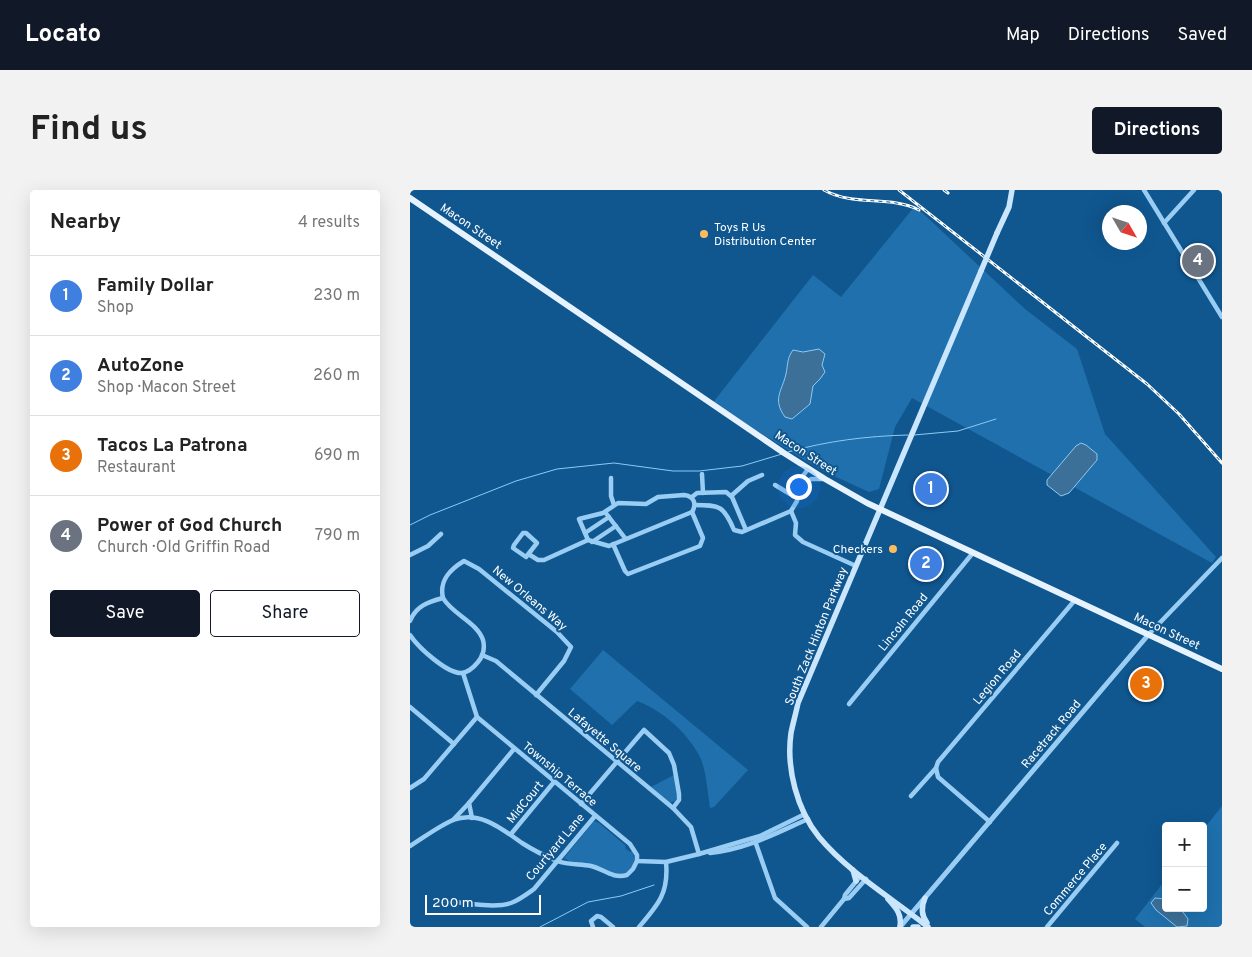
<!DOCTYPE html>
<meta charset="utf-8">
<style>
body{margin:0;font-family:Overpass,sans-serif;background:#f2f2f2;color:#222}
.controls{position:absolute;right:15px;bottom:15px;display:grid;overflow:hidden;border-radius:5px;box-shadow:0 5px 20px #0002}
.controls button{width:45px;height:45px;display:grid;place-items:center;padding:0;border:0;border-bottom:1px solid #e0e0e0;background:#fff;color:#222;font:25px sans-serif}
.compass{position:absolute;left:692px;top:15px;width:45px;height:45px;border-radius:50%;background:#fff;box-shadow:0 5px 20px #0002;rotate:129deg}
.scale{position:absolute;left:15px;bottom:12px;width:116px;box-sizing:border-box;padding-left:5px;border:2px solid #fff;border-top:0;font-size:14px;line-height:18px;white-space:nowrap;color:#fff;-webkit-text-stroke:4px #105790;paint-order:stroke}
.you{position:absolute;left:388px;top:296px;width:18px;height:18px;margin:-12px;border:4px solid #fff;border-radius:50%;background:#1a73e8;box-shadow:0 0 0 8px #1a73e833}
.badge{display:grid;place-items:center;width:32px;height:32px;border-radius:50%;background:#111827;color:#fff;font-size:16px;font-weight:700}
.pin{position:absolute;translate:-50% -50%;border:2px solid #fff;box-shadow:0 1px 5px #0006}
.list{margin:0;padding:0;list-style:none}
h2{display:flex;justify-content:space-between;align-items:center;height:65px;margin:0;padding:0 20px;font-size:21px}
h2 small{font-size:16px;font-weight:400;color:#767676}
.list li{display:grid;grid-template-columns:32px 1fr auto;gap:15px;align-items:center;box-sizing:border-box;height:80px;padding:0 20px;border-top:1px solid #e0e0e0}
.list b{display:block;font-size:19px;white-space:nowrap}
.list p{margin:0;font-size:16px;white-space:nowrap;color:#767676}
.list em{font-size:16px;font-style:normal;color:#767676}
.actions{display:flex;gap:10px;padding:15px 20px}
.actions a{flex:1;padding:11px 0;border:1px solid #111827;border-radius:5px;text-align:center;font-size:18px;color:#111827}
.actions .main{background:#111827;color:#fff}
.map{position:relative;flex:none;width:812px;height:737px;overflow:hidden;border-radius:5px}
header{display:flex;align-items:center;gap:30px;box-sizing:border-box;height:70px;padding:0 25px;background:#111827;color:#fff}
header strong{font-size:24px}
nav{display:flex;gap:28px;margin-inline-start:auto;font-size:18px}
.intro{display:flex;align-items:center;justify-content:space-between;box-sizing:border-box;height:120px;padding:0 30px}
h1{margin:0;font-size:35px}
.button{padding:12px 22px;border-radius:5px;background:#111827;color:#fff;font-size:18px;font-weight:700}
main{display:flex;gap:30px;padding:0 30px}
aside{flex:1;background:#fff;border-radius:5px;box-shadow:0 5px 20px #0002}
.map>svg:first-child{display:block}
.green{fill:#1f70ad}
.water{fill:#3c7099;stroke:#8ccaf6}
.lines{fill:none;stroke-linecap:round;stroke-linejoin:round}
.stream{stroke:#8ccaf6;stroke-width:1}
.minor{stroke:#9acdf3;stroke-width:4.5}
.tertiary{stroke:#9acdf3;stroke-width:5}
.secondary{stroke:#c9e6fd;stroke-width:5.5}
.primary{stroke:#e6f3ff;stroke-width:6}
.rail-casing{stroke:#fff;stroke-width:3}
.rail{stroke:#105790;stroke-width:1;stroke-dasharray:4;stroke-linecap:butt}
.secondary-bridge{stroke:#c9e6fd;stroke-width:5.5}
.poi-dot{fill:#ffbc5c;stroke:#105790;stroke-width:2}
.labels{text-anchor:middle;stroke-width:4;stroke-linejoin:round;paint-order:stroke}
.street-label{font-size:12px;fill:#fff;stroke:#105790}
.poi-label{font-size:12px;fill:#fff;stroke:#105790;text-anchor:start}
</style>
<header>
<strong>Locato</strong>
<nav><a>Map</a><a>Directions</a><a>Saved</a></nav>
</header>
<div class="intro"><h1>Find us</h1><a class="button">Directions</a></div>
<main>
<aside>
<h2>Nearby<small>4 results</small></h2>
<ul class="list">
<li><span class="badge" style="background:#3f7fe0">1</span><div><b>Family Dollar</b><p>Shop</p></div><em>230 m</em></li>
<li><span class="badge" style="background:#3f7fe0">2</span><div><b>AutoZone</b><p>Shop · Macon Street</p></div><em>260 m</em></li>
<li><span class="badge" style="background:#e8710a">3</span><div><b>Tacos La Patrona</b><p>Restaurant</p></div><em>690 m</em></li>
<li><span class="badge" style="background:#6b7280">4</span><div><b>Power of God Church</b><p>Church · Old Griffin Road</p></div><em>790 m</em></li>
</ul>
<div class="actions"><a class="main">Save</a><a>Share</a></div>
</aside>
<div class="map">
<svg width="812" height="737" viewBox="0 0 812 737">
<rect width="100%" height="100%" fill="#105790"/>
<g class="green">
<path d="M505,16L615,119L667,159L695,244L806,367L802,373L502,208L485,237L469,299L459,302L411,280L354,245L301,215L403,85L431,107Z"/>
<path d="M193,460L338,580L304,617L300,618C298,604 296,579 290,567C278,543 252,520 227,511L202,535L160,499Z"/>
<path d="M264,585L268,604L265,611L260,613L241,597Z"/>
<path d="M812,616V737H735L725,729L756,689V718H793V640Z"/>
<path d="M184,631L189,633L216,656L215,658L220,662L222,661C227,671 223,682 212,685L160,672L154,668Z"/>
</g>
<g class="water">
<path d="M409,159L415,164L412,175L415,182L410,189L403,196L400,214L382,229L375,227C362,209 372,201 376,184C378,174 377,168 383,160L393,162Z"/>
<path d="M671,253L676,255L687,264V270L659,303L651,306L637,295V290L666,256Z"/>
<path d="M745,708L756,709V718H770L778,729L777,736L767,737L746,720L741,713Z"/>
</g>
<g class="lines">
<g class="stream">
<path d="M504,245L548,241L586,229"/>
<path d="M378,262C417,251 457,246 498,245"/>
<path d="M0,335L20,325L106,291L147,279L204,273L263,281H289L332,276L372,264"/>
<path d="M130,737L178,712L211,706L244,695"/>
</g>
<g class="minor">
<path d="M734,0L812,127"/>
<path d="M754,33L784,0"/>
<path d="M292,284L293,303"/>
<path d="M201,288V306L204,315"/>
<path d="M365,295L380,304H388"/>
<path d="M389,298L401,289H412"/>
<path d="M274,305C284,306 287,314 282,322L199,356L178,350L169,329L193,323L208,313L236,314L248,307Z"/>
<path d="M321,306L338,291L352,285"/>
<path d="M282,307L287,303L316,302L322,307L336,340"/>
<path d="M285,315C310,315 314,316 324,340L332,342L381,321L387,311L390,290L398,279"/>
<path d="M381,321L386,333L385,345L393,352L446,376"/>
<path d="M195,322L215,348"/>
<path d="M113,343H116L127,353L116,367L103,358L104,355Z"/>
<path d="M175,343L199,327"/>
<path d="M182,352L206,336"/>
<path d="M203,354L215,381L218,384L290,356L293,348L282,322"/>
<path d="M0,365L18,356L31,344"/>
<path d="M120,365L128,370H134L178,350"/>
<path d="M33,408C29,391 39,380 54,371L69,379L147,442L161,457L154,471L126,505"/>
<path d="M0,431C6,416 18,412 33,408C42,424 67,432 73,450C75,458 73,466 68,472C64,477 58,482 52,483C37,484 8,457 0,445"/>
<path d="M739,444L812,368"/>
<path d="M72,465L86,471L263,618L281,637L289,664"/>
<path d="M53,483L67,527L220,654L227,665V671L256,672L289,664L350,646L395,624"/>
<path d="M439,514L562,364"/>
<path d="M0,517L44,554"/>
<path d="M526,578L528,587L580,632"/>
<path d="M0,598L14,589L67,527"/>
<path d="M501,606L526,578L528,572L665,410"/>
<path d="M171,614L234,540L259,563L264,575L269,604V610L263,618"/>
<path d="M62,628L59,613L104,559"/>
<path d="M43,630L59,613"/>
<path d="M101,644L144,592"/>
<path d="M345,651L365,708L397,737"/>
<path d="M0,656C13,648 29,636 43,630C70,620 92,639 112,653C123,660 135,666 147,671C158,675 169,674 181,676C194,679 202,689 217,685L223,679L227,671"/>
<path d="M300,663C337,659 364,644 398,629"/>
<path d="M434,709L439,708L456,689"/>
<path d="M34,711C52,712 84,719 101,713C109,710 117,704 124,699L185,626"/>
<path d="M183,737L181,731L187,726L191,727L203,737"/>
<path d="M229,737C248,715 259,703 256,672"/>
<path d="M411,737L434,709L435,705L448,689"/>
<path d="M637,737L707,653"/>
</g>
<path class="tertiary" d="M490,737L739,444"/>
<g class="secondary">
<path d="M587,43L599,17L602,0"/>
<path d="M443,680L446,691"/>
<path d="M515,708C511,717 511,725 517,733"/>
<path d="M478,709C486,718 492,724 490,736"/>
<path d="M503,737H508"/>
<path d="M518,737C483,709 438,682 409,647C387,620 376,578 381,543C383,533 386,523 388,513L571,81"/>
</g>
<path class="primary" d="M0,8L374,263L415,289L457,313L812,479"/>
<defs>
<g id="rail">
<path d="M414,0C444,17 479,5 509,20"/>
<path d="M489,0L737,194L769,224L812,273"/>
<path d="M534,0L538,3"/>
</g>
</defs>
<use href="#rail" class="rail-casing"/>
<use href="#rail" class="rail"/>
<path class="secondary-bridge" d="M571,81L587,43"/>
</g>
<g class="poi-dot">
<circle cx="294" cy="44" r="5"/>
<circle cx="483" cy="359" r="5"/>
</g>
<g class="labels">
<g class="street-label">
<text transform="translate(61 36) rotate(34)" y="4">Macon Street</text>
<text transform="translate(396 263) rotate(33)" y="4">Macon Street</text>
<text transform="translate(120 408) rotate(40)" y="4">New Orleans Way</text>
<text transform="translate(493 432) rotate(-51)" y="4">Lincoln Road</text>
<text transform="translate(757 441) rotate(25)" y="4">Macon Street</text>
<text transform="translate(406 446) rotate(-68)" y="4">South Zack Hinton Parkway</text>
<text transform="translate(587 487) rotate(-50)" y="4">Legion Road</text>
<text transform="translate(641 544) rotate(-50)" y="4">Racetrack Road</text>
<text transform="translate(195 550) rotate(40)" y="4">Lafayette Square</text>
<text transform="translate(150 584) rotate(40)" y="4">Township Terrace</text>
<text transform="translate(115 612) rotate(-51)" y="4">MidCourt</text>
<text transform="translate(145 657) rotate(-50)" y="4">Courtyard Lane</text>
<text transform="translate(665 689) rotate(-50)" y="4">Commerce Place</text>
</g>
<g class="poi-label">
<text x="304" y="41">Toys R Us<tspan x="304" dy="14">Distribution Center</tspan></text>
<text x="473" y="363" text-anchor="end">Checkers</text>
</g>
</g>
</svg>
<div class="controls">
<button>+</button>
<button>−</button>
</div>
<svg class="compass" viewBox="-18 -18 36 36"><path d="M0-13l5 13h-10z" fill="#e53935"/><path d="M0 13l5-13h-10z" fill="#767676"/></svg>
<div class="scale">200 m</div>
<div class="you"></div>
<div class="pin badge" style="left:521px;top:299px;background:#3f7fe0">1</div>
<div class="pin badge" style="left:516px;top:374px;background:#3f7fe0">2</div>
<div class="pin badge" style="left:736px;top:494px;background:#e8710a">3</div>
<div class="pin badge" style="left:788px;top:71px;background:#6b7280">4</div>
</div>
</main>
